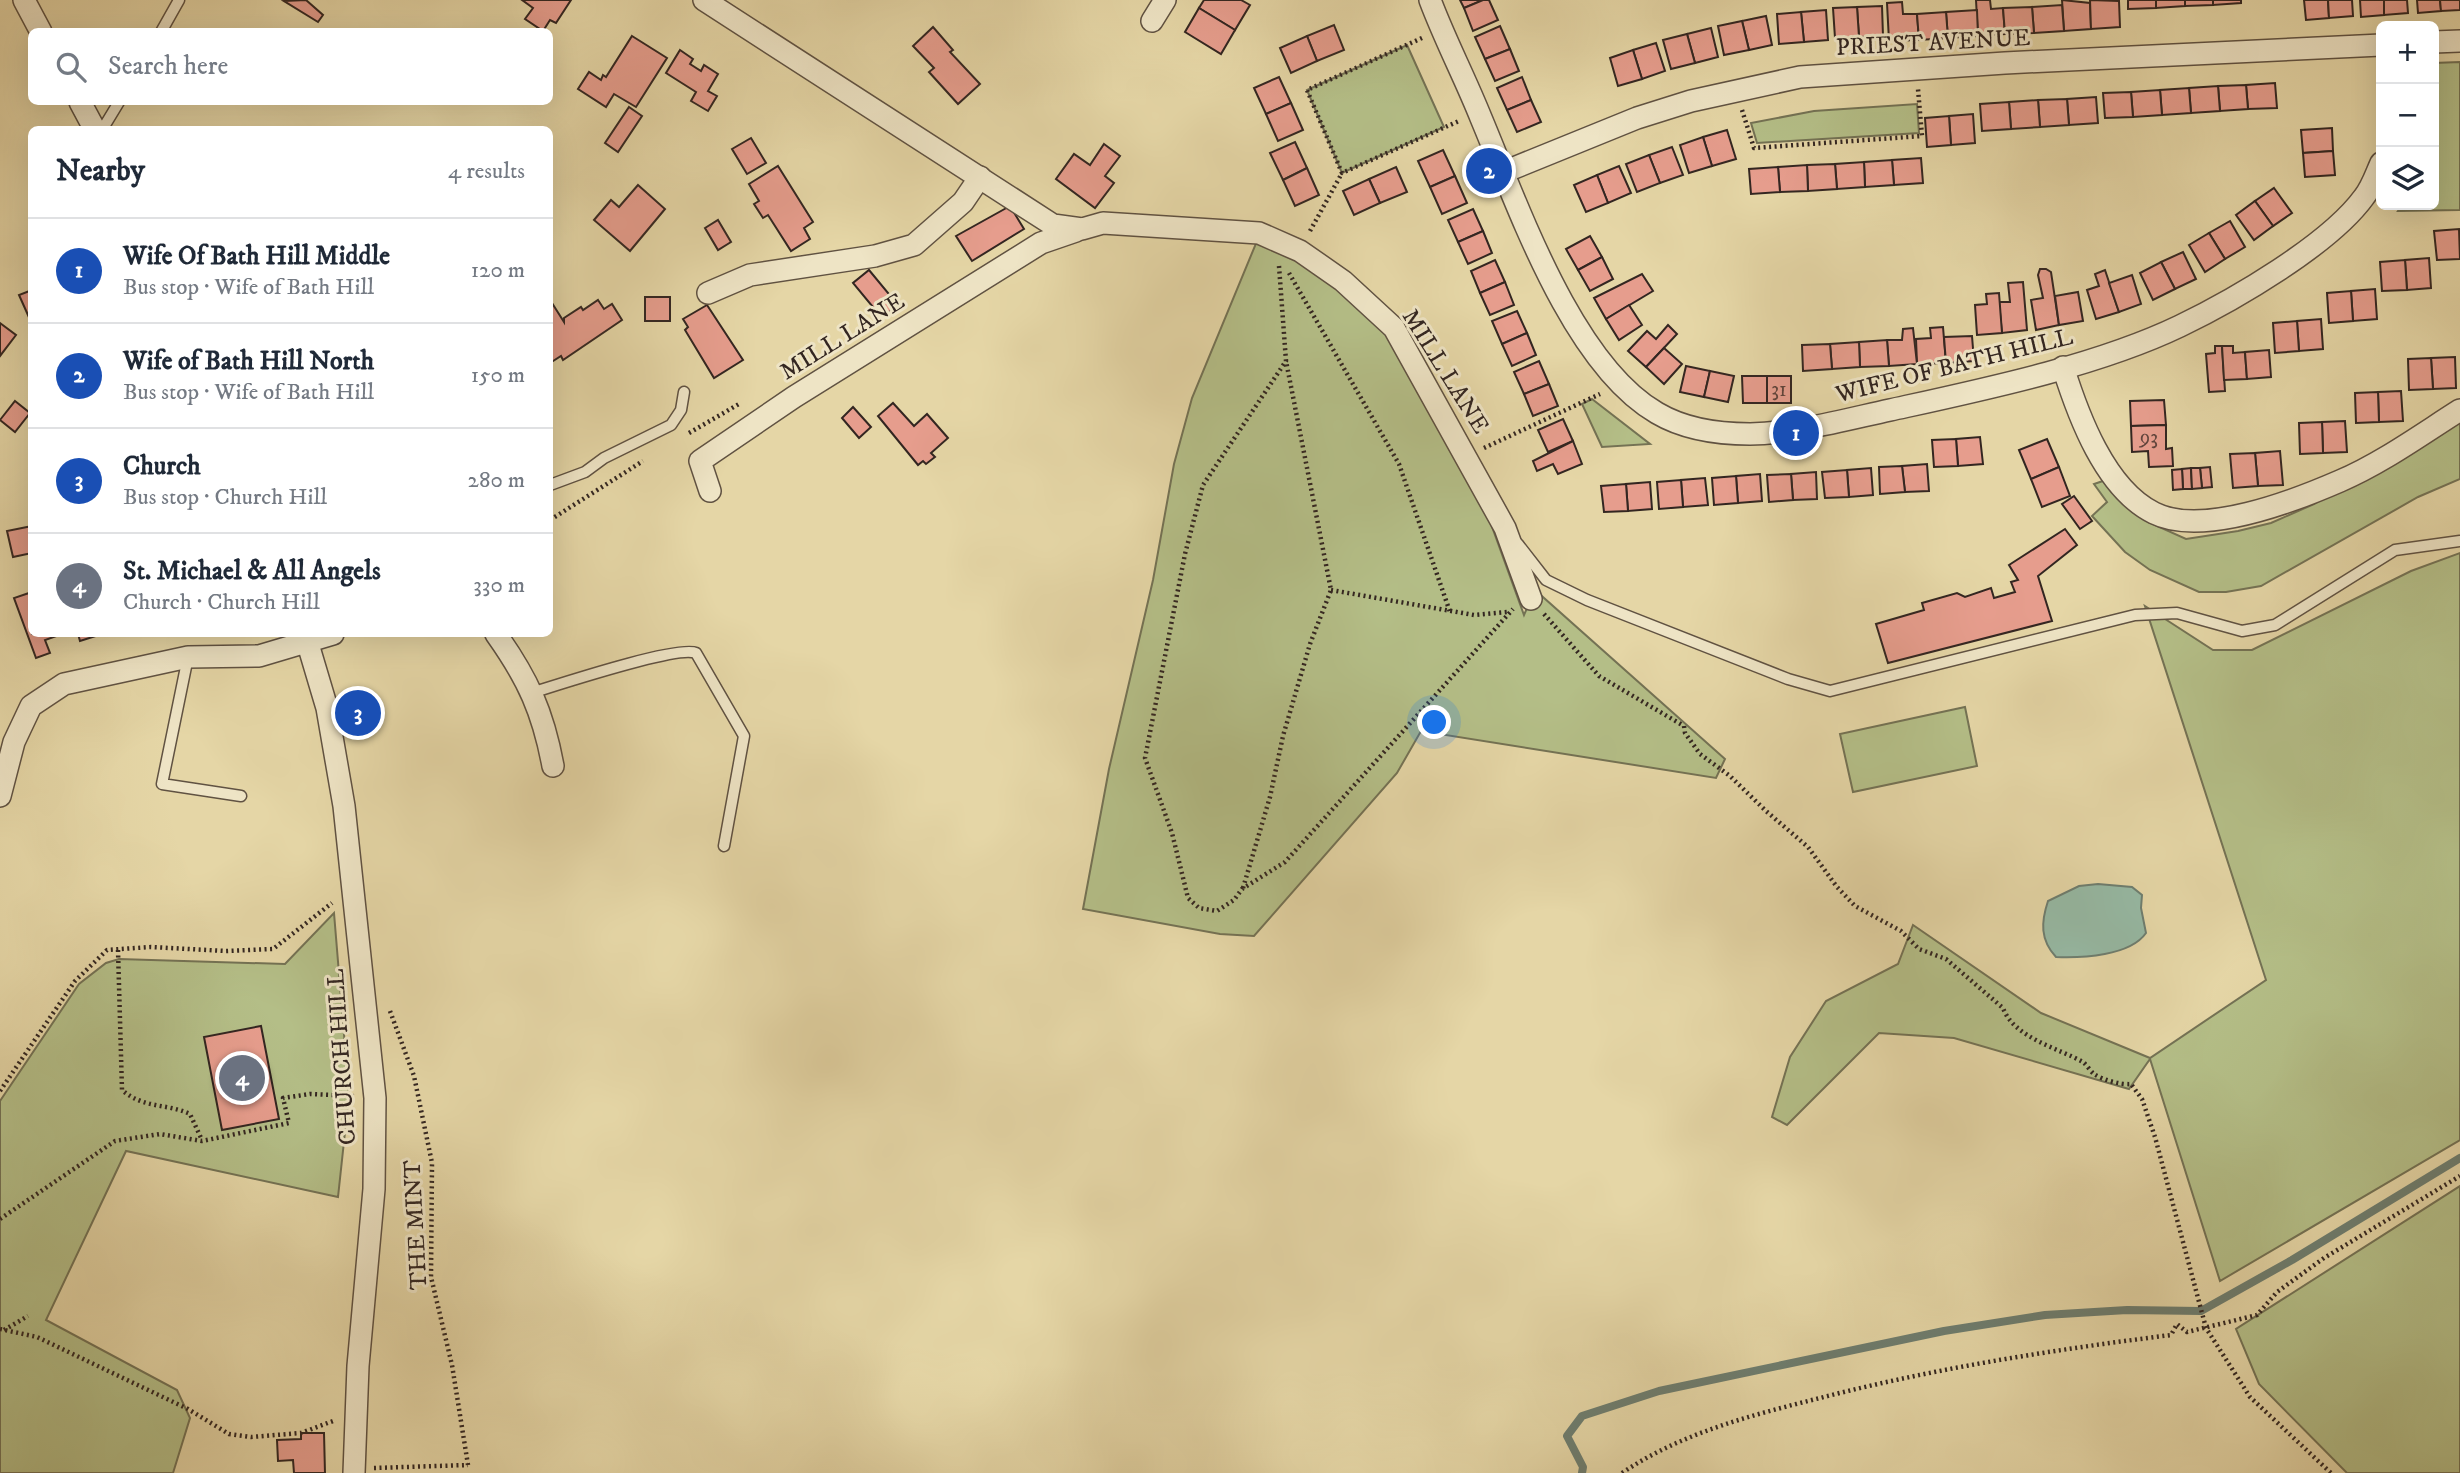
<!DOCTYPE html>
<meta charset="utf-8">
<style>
body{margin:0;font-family:"IM FELL DW Pica",serif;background:#f6f6f7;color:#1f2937}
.controls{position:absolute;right:21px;top:21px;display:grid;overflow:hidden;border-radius:10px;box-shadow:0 7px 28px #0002}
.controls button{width:63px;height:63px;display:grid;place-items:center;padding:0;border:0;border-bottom:2px solid #e0e1e3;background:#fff;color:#1f2937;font:35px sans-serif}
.you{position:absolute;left:1435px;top:723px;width:24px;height:24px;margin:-18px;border:5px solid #fff;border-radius:50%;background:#1a73e8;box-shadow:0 0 0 10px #1a73e833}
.badge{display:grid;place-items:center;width:46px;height:46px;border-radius:50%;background:#0b8043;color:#fff;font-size:23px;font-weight:700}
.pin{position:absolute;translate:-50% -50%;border:4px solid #fff;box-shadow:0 2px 7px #0006}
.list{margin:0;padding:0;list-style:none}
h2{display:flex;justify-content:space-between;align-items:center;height:91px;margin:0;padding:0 28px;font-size:30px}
h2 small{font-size:23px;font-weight:400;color:#747a83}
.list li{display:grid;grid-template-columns:46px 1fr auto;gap:21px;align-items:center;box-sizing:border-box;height:105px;padding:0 28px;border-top:2px solid #e0e1e3}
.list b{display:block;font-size:26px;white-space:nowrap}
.list p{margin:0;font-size:23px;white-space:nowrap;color:#747a83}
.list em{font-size:23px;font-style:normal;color:#747a83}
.icon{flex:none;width:38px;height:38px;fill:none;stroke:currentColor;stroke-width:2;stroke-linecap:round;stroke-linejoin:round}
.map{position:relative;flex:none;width:2460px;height:1473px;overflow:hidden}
.search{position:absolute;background:#fff;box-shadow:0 7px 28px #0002;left:28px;top:28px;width:525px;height:77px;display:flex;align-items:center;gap:18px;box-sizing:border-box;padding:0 24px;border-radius:10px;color:#747a83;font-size:26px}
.panel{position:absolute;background:#fff;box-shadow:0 7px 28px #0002;left:28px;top:126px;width:525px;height:511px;border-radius:10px}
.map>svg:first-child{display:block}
.green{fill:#b4be87;stroke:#747254;stroke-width:2}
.water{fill:#96b9a4;stroke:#6e7e70;stroke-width:2}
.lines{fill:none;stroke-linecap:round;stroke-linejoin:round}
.stream{stroke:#6e7e70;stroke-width:8}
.building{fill:#e69d8d;stroke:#332621;stroke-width:2}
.service-casing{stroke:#605242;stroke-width:13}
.minor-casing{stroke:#605242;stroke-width:24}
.path{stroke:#332621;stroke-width:4.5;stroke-dasharray:2 3.5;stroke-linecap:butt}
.service{stroke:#eee4c5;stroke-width:10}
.minor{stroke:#eee4c5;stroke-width:21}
.labels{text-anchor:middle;stroke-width:6;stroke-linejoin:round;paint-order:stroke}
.number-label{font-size:21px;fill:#60443c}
.street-label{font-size:24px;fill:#332621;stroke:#eee4c5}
</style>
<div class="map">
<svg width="2460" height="1473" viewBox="0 0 2460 1473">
<rect width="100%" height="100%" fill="#e5d6a6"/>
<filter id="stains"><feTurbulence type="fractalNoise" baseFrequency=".00286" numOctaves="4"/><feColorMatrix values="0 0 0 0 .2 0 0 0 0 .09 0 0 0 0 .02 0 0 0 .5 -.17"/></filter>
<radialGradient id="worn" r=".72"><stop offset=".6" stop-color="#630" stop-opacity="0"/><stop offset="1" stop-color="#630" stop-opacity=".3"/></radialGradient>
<g class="green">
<path d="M1407,45L1444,127L1342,173L1307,90Z"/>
<path d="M2460,62V210L2398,211L2402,205H2434V63Z"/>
<path d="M1917,104L1919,133L1757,143L1751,123L1814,111Z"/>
<path d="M1257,241L1317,268L1389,335L1491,524L1524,615L1535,590L1725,759L1716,778L1421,731L1397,773L1254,936L1220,934L1083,909L1109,769L1153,580L1174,464L1192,398Z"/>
<path d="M1592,399L1650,444L1602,447L1582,404Z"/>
<path d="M2460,418V479L2418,497L2261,586L2226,592H2199L2150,570L2125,552L2092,516L2107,502L2094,484L2103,481L2148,522L2186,539L2238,531L2271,523L2314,504Z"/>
<path d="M2460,553V1140L2220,1281L2150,1059L2129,1089L1954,1038L1879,1033L1787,1125L1772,1117L1790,1057L1826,1001L1898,964L1913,925L2041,1013L2150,1058L2266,980L2145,606L2213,650H2252L2411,571Z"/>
<path d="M1965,707L1977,766L1853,792L1840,734Z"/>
<path d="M334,913L349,1095L338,1197L126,1151L46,1320L177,1390L190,1418L173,1473H0V1101L79,984L106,963L119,959L285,964Z"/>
<path d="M2460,1186V1473H2347L2259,1384L2236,1329Z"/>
</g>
<path class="water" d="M2098,884L2132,887L2142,895L2141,908L2146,933C2130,956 2082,958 2056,957C2040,940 2041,922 2048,901L2079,886Z"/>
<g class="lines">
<path class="stream" d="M1582,1473L1583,1467L1567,1436L1582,1416L1659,1391L1944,1331L2045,1315L2127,1310L2201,1311L2292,1260L2460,1158"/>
</g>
<g class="building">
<path d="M306,0L323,15L318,22L284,1Z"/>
<path d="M522,0H571L556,23L550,20L543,31L525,19L533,8Z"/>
<path d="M1204,0H1241L1250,5L1235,30L1199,8Z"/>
<path d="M1460,0H1483L1464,8Z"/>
<path d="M1483,0H1489L1498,20L1473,31L1464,8Z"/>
<path d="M1976,0H1990L1991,9L2003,8L2005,34L1978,36Z"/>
<path d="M2062,0L2090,3L2091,29L2064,31Z"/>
<path d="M2090,0L2119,1L2120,27L2091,29Z"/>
<path d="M2128,0H2156V8L2128,9Z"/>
<path d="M2156,0H2185V6L2156,8Z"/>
<path d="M2185,0H2213V5L2185,6Z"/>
<path d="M2213,0H2241V3L2213,5Z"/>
<path d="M2304,0H2328L2329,18L2306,20Z"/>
<path d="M2328,0H2352L2353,16L2329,18Z"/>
<path d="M2360,0H2384V15L2361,17Z"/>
<path d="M2384,0H2407L2408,13L2384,15Z"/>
<path d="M2417,0H2440L2441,11L2418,13Z"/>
<path d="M2440,0H2460V10L2441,11Z"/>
<path d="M1902,2L1903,14H1917L1919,40L1889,41L1887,3Z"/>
<path d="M2062,5L2064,31L2034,33L2032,7Z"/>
<path d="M1882,6L1883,36L1859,37L1857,7Z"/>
<path d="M1857,7L1859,37L1835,38L1833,8Z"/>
<path d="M2032,7L2034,33L2005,34L2003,8Z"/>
<path d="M1199,8L1235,30L1221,54L1185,32Z"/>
<path d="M1826,10L1828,40L1804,42L1801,12Z"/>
<path d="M1977,10L1978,36L1948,38L1946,12Z"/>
<path d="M1801,12L1804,42L1779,44L1777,14Z"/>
<path d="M1946,12L1948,38L1919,40L1917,14Z"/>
<path d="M1766,16L1772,45L1749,50L1742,21Z"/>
<path d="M1742,21L1749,50L1724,55L1718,26Z"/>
<path d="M1334,25L1344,50L1317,61L1307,36Z"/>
<path d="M1500,26L1510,49L1485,59L1475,37Z"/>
<path d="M933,27L953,50L950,52L980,84L958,104L929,72L934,68L913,46Z"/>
<path d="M1711,28L1718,57L1695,63L1687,34Z"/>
<path d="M1687,34L1695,63L1671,69L1663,40Z"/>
<path d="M632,36L667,58L636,107L614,94L606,107L578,89L589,72L601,80L603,75L606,77Z"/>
<path d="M1307,36L1317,61L1291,73L1280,48Z"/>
<path d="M1656,43L1665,71L1642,79L1633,50Z"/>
<path d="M1510,49L1519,71L1495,81L1485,59Z"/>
<path d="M680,50L693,59L690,64L701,71L704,65L718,74L708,91L717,96L708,111L691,101L696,92L666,73Z"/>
<path d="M1633,50L1642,79L1618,86L1610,58Z"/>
<path d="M1279,77L1291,103L1266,114L1254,88Z"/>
<path d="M1522,77L1531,100L1507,110L1497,88Z"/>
<path d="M2275,83L2277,108L2248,109L2246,85Z"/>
<path d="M2246,85L2248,109L2220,111L2218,86Z"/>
<path d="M2218,86L2220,111L2191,113L2189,88Z"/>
<path d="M2189,88L2191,113L2162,115L2160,90Z"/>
<path d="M2160,90L2162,115L2133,117L2131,92Z"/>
<path d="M2131,92L2133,117L2105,118L2103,93Z"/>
<path d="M2096,97L2098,123L2069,125L2067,99Z"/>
<path d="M2067,99L2069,125L2040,127L2038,100Z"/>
<path d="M1531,100L1541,122L1517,132L1507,110Z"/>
<path d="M2038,100L2040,127L2011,129L2009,102Z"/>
<path d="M2009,102L2011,129L1982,131L1980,104Z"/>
<path d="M1291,103L1303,130L1278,141L1266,114Z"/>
<path d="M629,107L642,116L618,152L605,143Z"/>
<path d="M1973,114L1975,143L1951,145L1949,116Z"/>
<path d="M1949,116L1951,145L1927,147L1925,118Z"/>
<path d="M2332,128L2333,151L2303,153L2301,130Z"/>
<path d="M1727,130L1736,159L1712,166L1703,137Z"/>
<path d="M1703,137L1712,166L1689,173L1680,145Z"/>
<path d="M751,138L766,163L747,174L732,149Z"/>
<path d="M1295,142L1307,168L1283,180L1270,153Z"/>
<path d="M1104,144L1120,156L1105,176L1114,183L1095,208L1056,179L1074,154L1090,165Z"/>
<path d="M1672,147L1683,175L1660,183L1649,155Z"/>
<path d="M1443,150L1455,176L1430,187L1418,161Z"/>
<path d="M2333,151L2335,175L2305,177L2303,153Z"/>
<path d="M1649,155L1660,183L1637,192L1626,164Z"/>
<path d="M1921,158L1923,183L1894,185L1892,160Z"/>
<path d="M1892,160L1894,185L1865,187L1864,162Z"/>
<path d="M1864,162L1865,187L1837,189L1835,164Z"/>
<path d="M1835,164L1837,189L1808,191L1807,165Z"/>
<path d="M1807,165L1808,191L1780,192L1778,167Z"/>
<path d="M778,166L813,222L804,228L810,239L791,251L768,215L763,218L754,204L759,201L749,184Z"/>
<path d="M1619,166L1631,193L1608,203L1597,175Z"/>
<path d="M1396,167L1407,192L1380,203L1369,179Z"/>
<path d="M1778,167L1780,192L1751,194L1749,169Z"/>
<path d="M1307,168L1319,195L1295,206L1283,180Z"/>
<path d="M1597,175L1608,203L1586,212L1574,185Z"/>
<path d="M1455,176L1467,203L1442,214L1430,187Z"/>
<path d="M1369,179L1380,203L1354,215L1343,191Z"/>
<path d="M638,185L665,209L630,251L594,220L611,200L619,207Z"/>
<path d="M2274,188L2292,213L2273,226L2255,201Z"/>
<path d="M2255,201L2273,226L2254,240L2236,215Z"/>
<path d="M1010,206L1024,229L972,261L956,236Z"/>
<path d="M1473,209L1483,231L1458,242L1448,220Z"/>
<path d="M718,220L731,242L718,250L705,228Z"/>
<path d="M2230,221L2245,247L2225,259L2209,233Z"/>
<path d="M2459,229L2460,259L2437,260L2434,231Z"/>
<path d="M1483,231L1492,253L1468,264L1458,242Z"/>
<path d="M2209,233L2225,259L2205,272L2189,245Z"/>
<path d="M1590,236L1602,257L1578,270L1566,249Z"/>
<path d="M2183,252L2196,279L2175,289L2161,262Z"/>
<path d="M1602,257L1613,279L1590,291L1578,270Z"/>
<path d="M2429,258L2431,288L2407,290L2405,260Z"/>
<path d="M1495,260L1505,282L1480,293L1471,271Z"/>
<path d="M2405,260L2407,290L2382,291L2380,262Z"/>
<path d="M2161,262L2175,289L2153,300L2140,273Z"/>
<path d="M2040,269H2046L2051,272L2059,325L2036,330L2031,300L2043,298L2038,275Z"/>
<path d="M869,270L898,305L882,318L853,283Z"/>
<path d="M2105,270L2119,312L2096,319L2087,290L2099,286L2095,274Z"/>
<path d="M1642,274L1653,291L1606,319L1594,298Z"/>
<path d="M2132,275L2141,304L2119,312L2109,283Z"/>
<path d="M1505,282L1514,305L1490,315L1480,293Z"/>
<path d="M2023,282L2027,330L2002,333L1999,302H2010L2008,283Z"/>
<path d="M2375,289L2377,319L2353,321L2351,291Z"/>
<path d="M32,290V324L19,295Z"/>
<path d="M2351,291L2353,321L2329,323L2327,293Z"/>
<path d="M2078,292L2083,321L2059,325L2055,296Z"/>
<path d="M1999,293L2002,333L1977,335L1975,305L1987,304L1986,294Z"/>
<rect x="645" y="297" width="25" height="24"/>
<path d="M598,300L604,309L612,304L622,320L563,360L561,356L550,363V304L552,303L564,322V318L581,307L583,310Z"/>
<path d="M707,305L743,360L714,378L685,330L688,327L683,319Z"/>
<path d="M1629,305L1642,325L1619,340L1606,319Z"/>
<path d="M1517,311L1527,333L1502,344L1492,321Z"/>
<path d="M2321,319L2323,349L2299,351L2297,321Z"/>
<path d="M2297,321L2299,351L2275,353L2273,323Z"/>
<path d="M0,323L16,335L0,356Z"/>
<path d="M1668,325L1677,334L1646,367L1628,351L1647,331L1656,339Z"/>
<path d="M1943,327L1946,363L1917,364L1916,339L1931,338L1930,328Z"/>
<path d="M1913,328L1917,364L1889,366L1887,340H1902L1903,329Z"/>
<path d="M1527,333L1536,355L1512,366L1502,344Z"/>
<path d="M1972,336L1974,361L1946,363L1944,337Z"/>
<path d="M1887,340L1889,366L1860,367L1859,342Z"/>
<path d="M1859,342L1860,367L1832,369L1830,344Z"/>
<path d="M1830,344L1832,369L1803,371L1802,345Z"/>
<path d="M2215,346H2222L2225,391L2209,392L2206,354L2215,353Z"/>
<path d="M2222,346H2233V353L2245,352L2247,379L2224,380Z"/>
<path d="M1664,348L1682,364L1664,384L1646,367Z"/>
<path d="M2269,350L2271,377L2247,379L2245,352Z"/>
<path d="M2455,357L2456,388L2433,389L2431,358Z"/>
<path d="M2431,358L2433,389L2409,390L2408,359Z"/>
<path d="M1539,361L1549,384L1524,394L1514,372Z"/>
<path d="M1686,366L1710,371L1704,397L1680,392Z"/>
<path d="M1710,371L1734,376L1728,402L1704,397Z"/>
<path d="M1742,376H1767V403H1743Z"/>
<rect x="1767" y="376" width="24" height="27"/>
<path d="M1549,384L1558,406L1533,416L1524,394Z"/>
<path d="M2401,391L2403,421L2379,422L2378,392Z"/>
<path d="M2378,392L2379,422L2356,423L2355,393Z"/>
<path d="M2164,400L2166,425L2131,426L2130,401Z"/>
<path d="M15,401L30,413L15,432L0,420Z"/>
<path d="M893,403L914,426L927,414L948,438L931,453L935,457L926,464L923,461L918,465L878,416Z"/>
<path d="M853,407L871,427L859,438L842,418Z"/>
<path d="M1563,419L1573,441L1548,452L1538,430Z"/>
<path d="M2345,421L2347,452L2323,453L2322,422Z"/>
<path d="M2322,422L2323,453L2300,454L2299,423Z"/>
<path d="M2166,425V449L2172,448L2173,466L2149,467L2148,451L2132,452L2131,426Z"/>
<path d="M1980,437L1983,464L1958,466L1956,439Z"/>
<path d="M1956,439L1958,466L1934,467L1932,440Z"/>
<path d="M2047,439L2059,467L2031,479L2019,450Z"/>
<path d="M1573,441L1582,464L1558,474L1553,464L1537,471L1533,461Z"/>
<path d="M2280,451L2283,485L2258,486L2255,453Z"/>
<path d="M2255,453L2258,486L2233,488L2230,454Z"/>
<path d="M1927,464L1929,491L1905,492L1902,466Z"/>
<path d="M1902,466L1905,492L1880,494L1879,467Z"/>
<path d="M2059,467L2070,496L2042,507L2031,479Z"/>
<path d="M2210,467L2212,487L2202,488L2200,468Z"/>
<path d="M1871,468L1873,495L1849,497L1847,470Z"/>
<path d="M2191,468L2192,489H2183L2182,469Z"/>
<path d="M2191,468H2200L2202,488L2192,489Z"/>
<path d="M2182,469L2183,489L2173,490L2172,470Z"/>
<path d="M1847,470L1849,497L1825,498L1822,472Z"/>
<path d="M1816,472L1817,499L1793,500L1791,474Z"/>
<path d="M1760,474L1762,501L1738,503L1736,476Z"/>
<path d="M1791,474L1793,500L1769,502L1767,475Z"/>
<path d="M1736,476L1738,503L1714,505L1712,478Z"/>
<path d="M1705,478L1708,505L1683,507L1681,480Z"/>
<path d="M1681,480L1683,507L1659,509L1657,482Z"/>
<path d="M1650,482L1652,509L1628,511L1626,484Z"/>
<path d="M1626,484L1628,511L1604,512L1601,486Z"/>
<path d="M2074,496L2092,521L2080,529L2062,504Z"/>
<path d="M32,526V553L13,557L7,531Z"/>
<path d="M2065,529L2077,545L2038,576L2052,621L1888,663L1876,624L1924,610L1922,603L1957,593L1965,597L1991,588L1994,598L2015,592L2011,582L2018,580L2009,565Z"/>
<path d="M32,592V634H62L45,640L50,653L36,658L14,598Z"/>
<path d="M78,634H102L80,641Z"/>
<path d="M261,1026L279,1119L222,1130L204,1037Z"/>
<path d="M301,1433H324L325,1473H294L293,1460L278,1461L277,1440L301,1439Z"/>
</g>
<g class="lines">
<defs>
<g id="service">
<path d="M161,32L179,0"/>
<path d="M102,130L119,102"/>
<path d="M550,485L585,472L604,458L671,425L681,410L684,392"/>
<path d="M1518,544L1546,580L1587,600L1788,679L1830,691L2135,615L2177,613L2242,631L2275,625L2395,550L2460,541"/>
<path d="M188,657L162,784L241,796"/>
<path d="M531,693C557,685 678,645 696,653L744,736L724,846"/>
</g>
<g id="minor">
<path d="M24,0L41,32"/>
<path d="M704,0L1053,225L1082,229L1103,223L1259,233L1300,251L1343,281L1394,328L1505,528L1531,599"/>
<path d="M1430,0C1445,40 1465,78 1481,118C1518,206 1572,364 1657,413C1684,429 1719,434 1750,434C1797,433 1844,420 1890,410C1981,390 2097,366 2180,326C2234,300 2329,245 2364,197C2372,187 2376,174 2381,163"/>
<path d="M1152,21L1165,0"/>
<path d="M2434,42L2460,41"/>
<path d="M80,102L95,130"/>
<path d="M1504,172L1637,118L1691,101L1800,77L2005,63L2381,45"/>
<path d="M708,293L750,275L875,256L914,245L963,202L980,177"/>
<path d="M2063,367C2078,415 2105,489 2154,513C2202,537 2294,501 2340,481C2382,463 2422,434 2460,410"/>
<path d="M710,491L700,461L794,397L1041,243L1076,231"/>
<path d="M305,634L327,708L344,806L375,1098L374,1189L358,1366L354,1473"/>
<path d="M496,634C528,679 543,712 553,766"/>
<path d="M0,796L14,742L31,706L64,684L188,657L259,656L333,634"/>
</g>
</defs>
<use href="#service" class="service-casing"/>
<use href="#minor" class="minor-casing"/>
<g class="path">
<path d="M1422,38L1307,90L1342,173L1459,121"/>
<path d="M1742,110L1754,148L1922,136L1918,89"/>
<path d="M1310,231L1342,173"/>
<path d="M1279,266L1286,361L1203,485L1185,554L1145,758L1172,833L1188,898L1199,908L1217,911L1234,900L1242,889L1285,862L1513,609"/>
<path d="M1289,273L1399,464L1450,612"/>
<path d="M689,433L739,404"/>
<path d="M1484,448L1600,394"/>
<path d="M550,520L643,461"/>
<path d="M1331,590L1474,615L1508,612"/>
<path d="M1544,614L1599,676L1684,726L1685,733L1700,754L1730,776L1766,811L1808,847L1837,887L1855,906L1901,931L1919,949L1946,959L2003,1008C2014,1038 2058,1048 2083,1062C2087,1065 2090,1071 2094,1074C2103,1080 2121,1085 2131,1084L2142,1099L2155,1137L2206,1328L2250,1397L2331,1473"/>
<path d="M1243,888L1270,797L1283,736L1310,644L1331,590L1286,361"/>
<path d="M118,950L122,1090C144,1109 166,1103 190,1114L202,1140"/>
<path d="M390,1011L414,1076L432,1163L431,1277L452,1365L468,1465"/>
<path d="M0,1091L75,981L107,950L151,947L226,951L273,949L332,903"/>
<path d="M0,1219L115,1141L160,1134L202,1141L289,1123L283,1098L310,1094L354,1096"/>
<path d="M0,1329L37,1337L188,1409L229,1434L251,1437L301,1433L333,1421"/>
<path d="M4,1330L28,1316"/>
<path d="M374,1468L468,1465"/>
<path d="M1622,1473C1681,1433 1752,1415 1820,1398C1936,1368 2052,1350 2171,1335L2177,1324L2187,1332L2257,1315L2277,1292L2324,1258L2460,1176"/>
</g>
<use href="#service" class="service"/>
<use href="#minor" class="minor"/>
</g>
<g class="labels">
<g class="number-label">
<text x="1779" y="396">31</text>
<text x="2149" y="444">93</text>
</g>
<g class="street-label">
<text transform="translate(1933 42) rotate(-3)" y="8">PRIEST AVENUE</text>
<text transform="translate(842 336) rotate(-32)" y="8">MILL LANE</text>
<text transform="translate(1954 365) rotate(-14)" y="8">WIFE OF BATH HILL</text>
<text transform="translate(1446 371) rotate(58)" y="8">MILL LANE</text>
<text transform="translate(341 1057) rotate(-94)" y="8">CHURCH HILL</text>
<text transform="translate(415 1225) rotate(-93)" y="8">THE MINT</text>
</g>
</g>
<rect width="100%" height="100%" filter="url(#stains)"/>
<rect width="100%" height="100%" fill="url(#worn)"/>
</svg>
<div class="controls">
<button>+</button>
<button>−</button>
<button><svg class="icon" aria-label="layers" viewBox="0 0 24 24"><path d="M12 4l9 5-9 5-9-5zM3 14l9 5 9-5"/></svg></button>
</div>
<div class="you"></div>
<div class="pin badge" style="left:1796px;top:433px;background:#1a4fb4">1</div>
<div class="pin badge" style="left:1489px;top:171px;background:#1a4fb4">2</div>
<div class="pin badge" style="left:358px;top:713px;background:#1a4fb4">3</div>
<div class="pin badge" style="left:242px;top:1078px;background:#6b7280">4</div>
<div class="search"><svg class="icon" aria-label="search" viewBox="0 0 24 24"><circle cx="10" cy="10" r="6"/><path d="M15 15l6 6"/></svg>Search here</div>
<section class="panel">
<h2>Nearby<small>4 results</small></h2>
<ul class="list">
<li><span class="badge" style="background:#1a4fb4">1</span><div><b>Wife Of Bath Hill Middle</b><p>Bus stop · Wife of Bath Hill</p></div><em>120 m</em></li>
<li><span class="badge" style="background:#1a4fb4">2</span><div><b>Wife of Bath Hill North</b><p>Bus stop · Wife of Bath Hill</p></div><em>150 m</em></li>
<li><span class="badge" style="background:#1a4fb4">3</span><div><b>Church</b><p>Bus stop · Church Hill</p></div><em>280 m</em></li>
<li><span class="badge" style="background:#6b7280">4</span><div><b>St. Michael &amp; All Angels</b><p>Church · Church Hill</p></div><em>330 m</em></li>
</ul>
</section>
</div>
